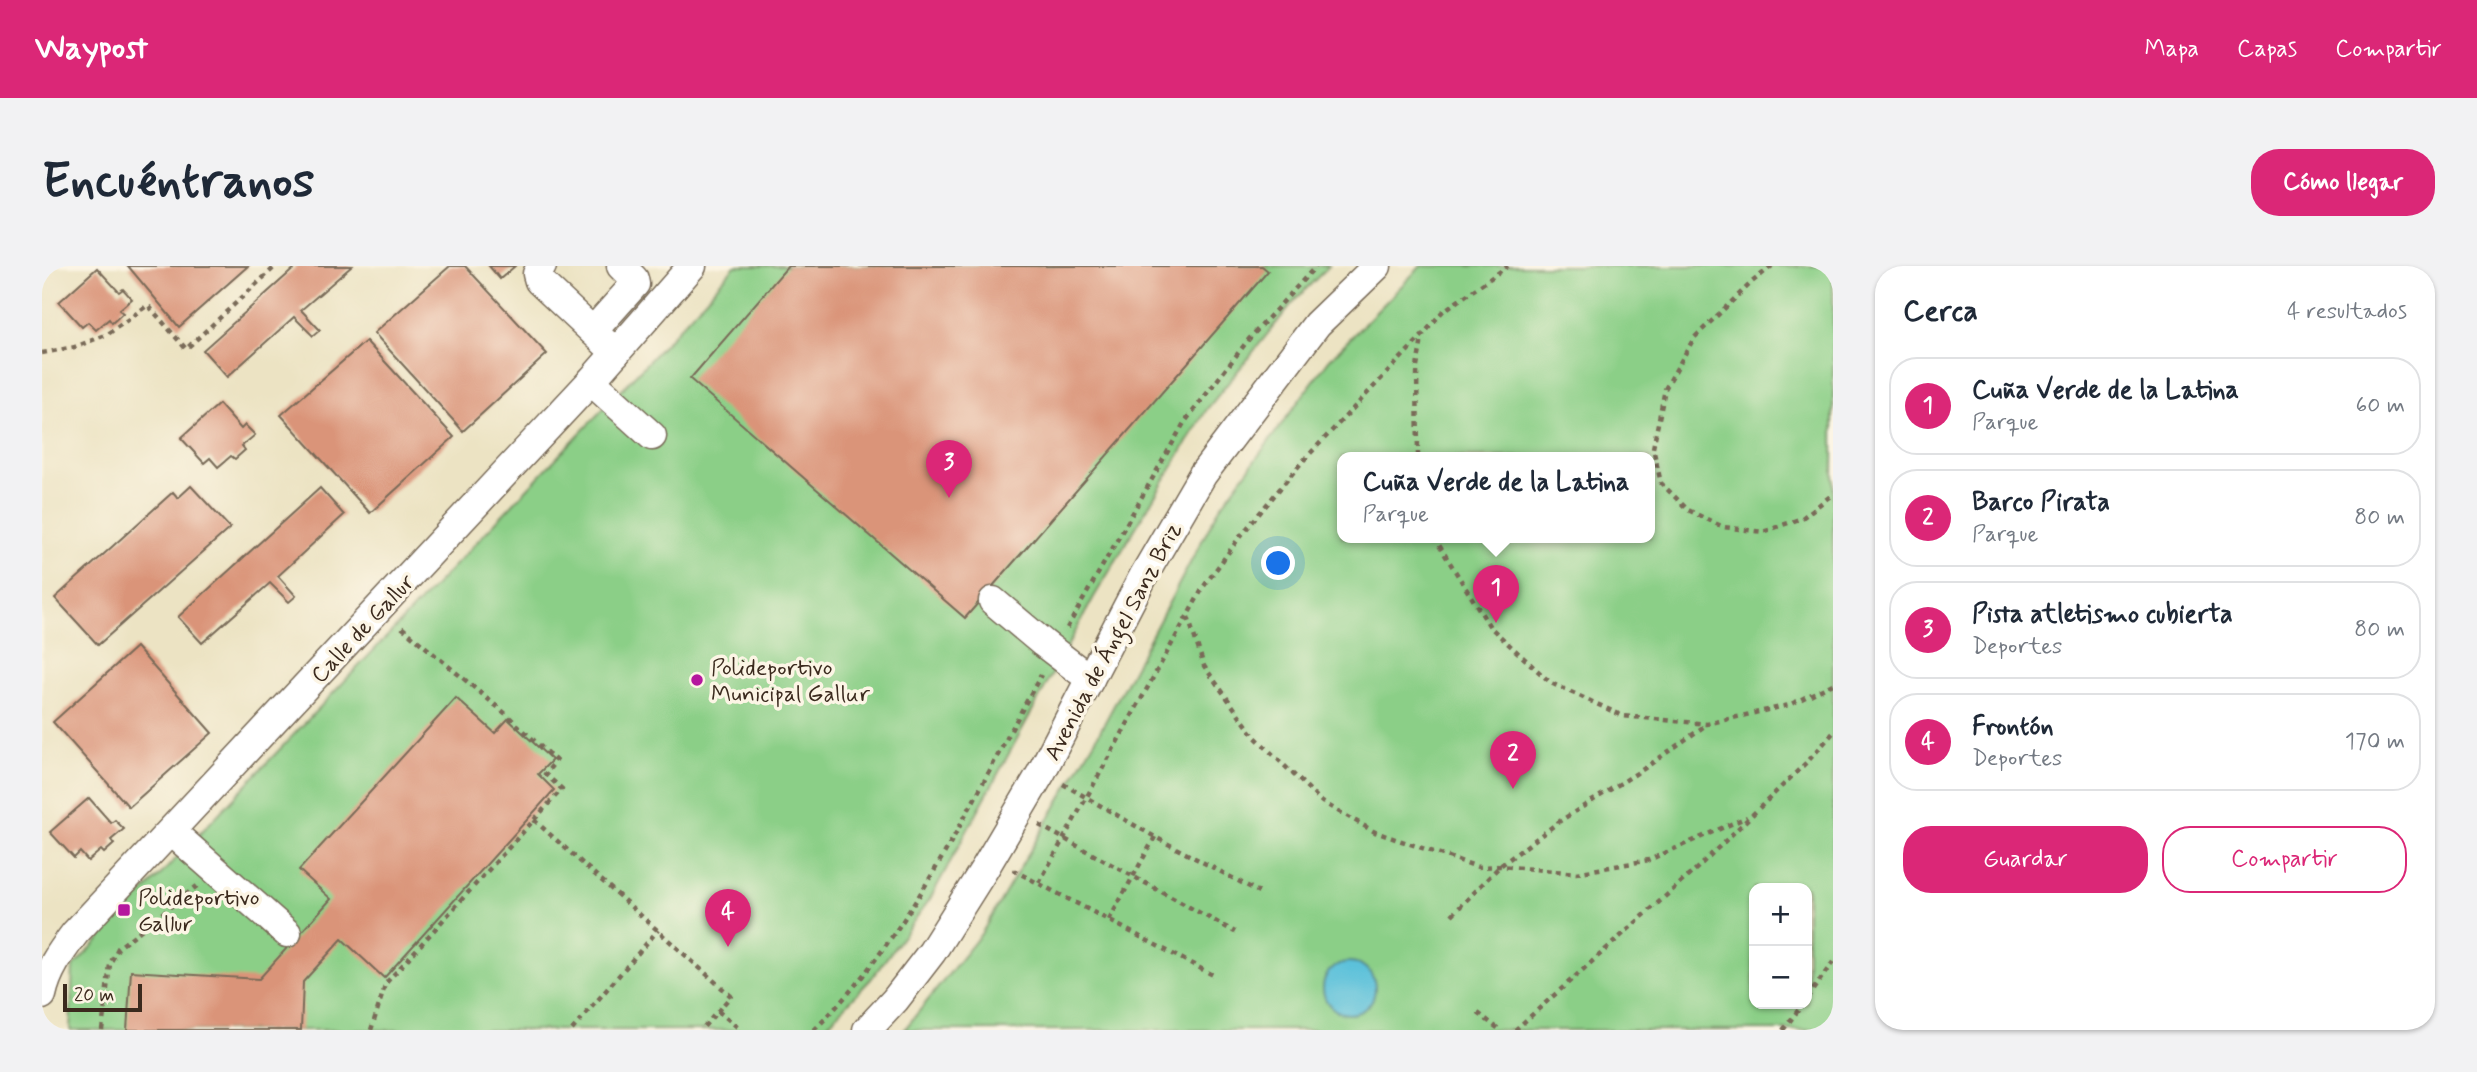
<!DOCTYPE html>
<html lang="es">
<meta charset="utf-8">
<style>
body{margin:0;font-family:Mynerve,sans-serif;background:#f2f2f3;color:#1f2937}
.controls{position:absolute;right:21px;bottom:21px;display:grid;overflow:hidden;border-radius:14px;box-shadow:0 2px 5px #0004}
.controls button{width:63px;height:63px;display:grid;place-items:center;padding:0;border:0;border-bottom:2px solid #e0e1e3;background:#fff;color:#1f2937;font:35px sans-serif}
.scale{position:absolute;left:21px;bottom:18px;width:79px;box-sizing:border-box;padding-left:7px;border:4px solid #3b2a1e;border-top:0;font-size:19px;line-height:24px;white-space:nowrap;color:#3b2a1e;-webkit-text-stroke:5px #fcf5e5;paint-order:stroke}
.you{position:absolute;left:1237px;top:298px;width:24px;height:24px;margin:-18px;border:5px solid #fff;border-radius:50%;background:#1a73e8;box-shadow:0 0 0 10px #1a73e833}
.badge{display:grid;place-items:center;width:46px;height:46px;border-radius:50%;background:#db2777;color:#fff;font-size:23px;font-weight:700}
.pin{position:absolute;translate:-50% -58px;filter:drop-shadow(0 2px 4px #0008)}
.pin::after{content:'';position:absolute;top:37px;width:24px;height:21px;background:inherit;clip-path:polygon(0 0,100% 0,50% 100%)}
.popup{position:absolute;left:1295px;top:186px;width:318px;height:91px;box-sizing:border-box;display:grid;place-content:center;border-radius:14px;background:#fff;filter:drop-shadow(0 2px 5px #0005);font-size:23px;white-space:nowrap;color:#747a83}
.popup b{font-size:26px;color:#1f2937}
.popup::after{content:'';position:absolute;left:50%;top:100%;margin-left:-14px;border:14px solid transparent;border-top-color:#fff}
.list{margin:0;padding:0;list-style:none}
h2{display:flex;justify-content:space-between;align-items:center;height:91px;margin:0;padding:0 28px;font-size:30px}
h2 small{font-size:23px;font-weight:400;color:#747a83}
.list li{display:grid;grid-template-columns:46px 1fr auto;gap:21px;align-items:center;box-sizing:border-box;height:98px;margin:0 14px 14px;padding:0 14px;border:2px solid #e0e1e3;border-radius:28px}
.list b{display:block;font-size:26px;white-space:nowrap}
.list p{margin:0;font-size:23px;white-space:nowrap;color:#747a83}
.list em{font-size:23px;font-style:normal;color:#747a83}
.actions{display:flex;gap:14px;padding:21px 28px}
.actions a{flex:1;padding:16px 0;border:2px solid #db2777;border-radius:28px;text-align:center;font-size:24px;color:#db2777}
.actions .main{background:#db2777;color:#fff}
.map{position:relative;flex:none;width:1791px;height:764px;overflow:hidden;border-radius:28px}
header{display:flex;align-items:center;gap:42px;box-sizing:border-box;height:98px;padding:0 35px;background:#db2777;color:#fff}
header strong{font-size:33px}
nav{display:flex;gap:38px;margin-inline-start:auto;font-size:24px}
.intro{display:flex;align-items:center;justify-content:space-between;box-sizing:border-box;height:168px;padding:0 42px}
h1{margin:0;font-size:49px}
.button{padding:18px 32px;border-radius:28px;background:#db2777;color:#fff;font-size:24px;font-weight:700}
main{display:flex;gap:42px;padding:0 42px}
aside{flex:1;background:#fff;border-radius:28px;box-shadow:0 2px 5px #0004}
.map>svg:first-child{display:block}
.green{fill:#8bcf87;stroke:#637c52;stroke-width:2;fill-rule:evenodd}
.water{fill:#5cc1da;stroke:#4c767c;stroke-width:2}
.building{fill:#da9479}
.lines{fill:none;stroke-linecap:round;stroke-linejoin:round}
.minor-casing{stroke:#796b58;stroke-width:31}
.path{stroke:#796b58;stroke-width:4.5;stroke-dasharray:5 5;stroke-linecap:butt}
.minor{stroke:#fff;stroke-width:28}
.poi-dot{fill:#b5179e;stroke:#fcf5e5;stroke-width:2.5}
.labels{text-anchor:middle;stroke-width:7;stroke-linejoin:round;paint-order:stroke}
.street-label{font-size:23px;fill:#3b2a1e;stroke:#fcf5e5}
.poi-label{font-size:23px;fill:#3b2a1e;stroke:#fcf5e5;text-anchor:start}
</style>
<header>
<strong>Waypost</strong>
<nav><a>Mapa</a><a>Capas</a><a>Compartir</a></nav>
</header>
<div class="intro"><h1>Encuéntranos</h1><a class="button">Cómo llegar</a></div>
<main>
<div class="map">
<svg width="1791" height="764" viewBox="0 0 1791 764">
<rect width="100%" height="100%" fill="#fcf5e5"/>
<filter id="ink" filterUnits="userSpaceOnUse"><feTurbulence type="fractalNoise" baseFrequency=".0143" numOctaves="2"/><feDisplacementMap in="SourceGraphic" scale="14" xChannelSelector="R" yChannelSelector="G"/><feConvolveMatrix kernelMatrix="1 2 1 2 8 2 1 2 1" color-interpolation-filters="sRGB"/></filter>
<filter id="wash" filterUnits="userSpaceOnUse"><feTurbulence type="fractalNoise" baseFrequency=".00686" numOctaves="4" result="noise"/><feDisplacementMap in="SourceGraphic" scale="28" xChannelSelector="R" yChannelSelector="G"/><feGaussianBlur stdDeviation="1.57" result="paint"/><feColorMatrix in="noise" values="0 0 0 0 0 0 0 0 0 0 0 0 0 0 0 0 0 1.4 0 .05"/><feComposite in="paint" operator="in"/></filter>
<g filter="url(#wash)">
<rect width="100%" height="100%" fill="#ece3c3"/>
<g class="green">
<path d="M693,0H1287L1252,35L1165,143L1052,331L888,633L829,713L780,764H28L31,701L618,83Z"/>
<path d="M1379,0H1791V764H862L939,668L1055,471L1177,243L1287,94ZM1300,191H1608V271H1300ZM1712,622H1765V738H1712Z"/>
</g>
<circle class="water" cx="1307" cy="722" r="26"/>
<g id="blocks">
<g class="building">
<path d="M86,0H206L137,61Z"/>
<path d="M255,0H310L259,44L278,64L271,70L252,51L185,111L161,84Z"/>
<path d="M408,0H423L505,88L421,165L332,67Z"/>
<path d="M447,0H473L458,13Z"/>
<path d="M746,0H1220L1226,5L923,352L648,113Z"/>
<path d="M55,2L77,26L81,23L90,33L77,44L81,47L70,57L67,53L54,64L46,56L40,61L17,36Z"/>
<path d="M324,75L412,171L328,247L239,149Z"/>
<path d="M177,138L199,163L203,159L213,169L200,180L203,184L193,193L189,190L176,201L168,192L162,197L139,172Z"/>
<path d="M149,220L188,262L56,379L13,332L131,226L136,232Z"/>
<path d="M278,222L302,249L236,310L254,330L247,336L228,317L160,377L136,351Z"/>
<path d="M94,381L170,467L87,541L11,456Z"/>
<path d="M414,432L453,467L466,453L510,494L496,508L512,524L342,712L300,673L261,716L259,764H85L89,705L217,713L289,633L257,604Z"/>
<path d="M47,532L69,557L73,554L82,563L69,574L72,578L62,587L59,584L46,595L38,586L32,592L8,566Z"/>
</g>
</g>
</g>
<g filter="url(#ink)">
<use href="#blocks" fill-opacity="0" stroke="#796b58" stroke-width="2"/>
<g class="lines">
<defs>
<g id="minor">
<path d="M500,0L495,8L497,15L574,87"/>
<path d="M551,65L593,18L592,13L579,0"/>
<path d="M549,115L610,170"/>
<path d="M951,335L1001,377L1048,413"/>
<path d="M130,566L245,667"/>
<path d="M0,729C5,705 18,687 33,667L549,115L650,0"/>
<path d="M825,764L853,734L890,686L943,602L999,507L1102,309L1161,208L1275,58L1335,0"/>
</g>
</defs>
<use href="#minor" class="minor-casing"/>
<g class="path">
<path d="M1730,0L1710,16L1652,72L1623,123L1611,182L1619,217L1646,244L1681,261L1721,266L1760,252L1791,228"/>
<path d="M0,87L33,81L66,68L106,39L144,83L234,0"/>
<path d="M1376,191L1375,101L1380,73"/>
<path d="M1392,271L1448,361L1509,417L1581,450L1665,458L1747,439L1791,418"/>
<path d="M1146,351L1162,400L1213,471L1280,536L1333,566L1436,601L1458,600L1534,607L1607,594L1705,551"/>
<path d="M1025,362L1142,157L1207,73L1274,0"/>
<path d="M1021,518L1113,571L1217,626"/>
<path d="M492,554L689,730L659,764"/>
<path d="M997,559L1193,666"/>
<path d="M971,604L1171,709"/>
<path d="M997,617L1162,320L1197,272L1260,196L1380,70L1400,46L1466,0"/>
<path d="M1410,649L1458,600L1518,555L1603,502L1664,459"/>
<path d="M1067,654L1113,571"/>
<path d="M1765,732L1791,696"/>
<path d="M676,745L699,764"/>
<path d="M1436,747L1458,764"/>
<path d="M60,764L68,698L76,682L155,620"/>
<path d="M329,764L344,717L520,523L503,508L514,495L464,448L357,359"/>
<path d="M530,764L616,664"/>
<path d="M772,764C873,665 931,531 999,409"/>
<path d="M1473,764L1653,604L1767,494L1791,467"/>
<path d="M1741,764L1761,738"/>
</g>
<use href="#minor" class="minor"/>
</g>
</g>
<g class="poi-dot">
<circle cx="655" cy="414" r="7"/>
<rect x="75" y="637" width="14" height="14" rx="3.5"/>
</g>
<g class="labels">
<g class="street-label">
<text transform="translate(320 362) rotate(-47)" y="8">Calle de Gallur</text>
<text transform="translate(1070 375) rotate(-62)" y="8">Avenida de Ángel Sanz Briz</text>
</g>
<g class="poi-label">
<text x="669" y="409">Polideportivo<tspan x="669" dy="26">Municipal Gallur</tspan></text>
<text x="96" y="639">Polideportivo<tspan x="96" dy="26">Gallur</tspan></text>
</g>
</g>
</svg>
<div class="controls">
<button>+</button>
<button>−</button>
</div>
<div class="scale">20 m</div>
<div class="you"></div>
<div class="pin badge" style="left:1454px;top:357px">1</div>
<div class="popup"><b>Cuña Verde de la Latina</b>Parque</div>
<div class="pin badge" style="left:1471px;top:523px">2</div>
<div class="pin badge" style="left:907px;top:232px">3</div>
<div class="pin badge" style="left:686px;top:681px">4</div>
</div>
<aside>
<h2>Cerca<small>4 resultados</small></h2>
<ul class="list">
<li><span class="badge">1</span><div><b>Cuña Verde de la Latina</b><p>Parque</p></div><em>60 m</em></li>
<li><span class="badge">2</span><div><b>Barco Pirata</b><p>Parque</p></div><em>80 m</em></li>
<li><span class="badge">3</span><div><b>Pista atletismo cubierta</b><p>Deportes</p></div><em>80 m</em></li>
<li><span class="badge">4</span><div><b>Frontón</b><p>Deportes</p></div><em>170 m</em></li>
</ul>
<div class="actions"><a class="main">Guardar</a><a>Compartir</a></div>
</aside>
</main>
